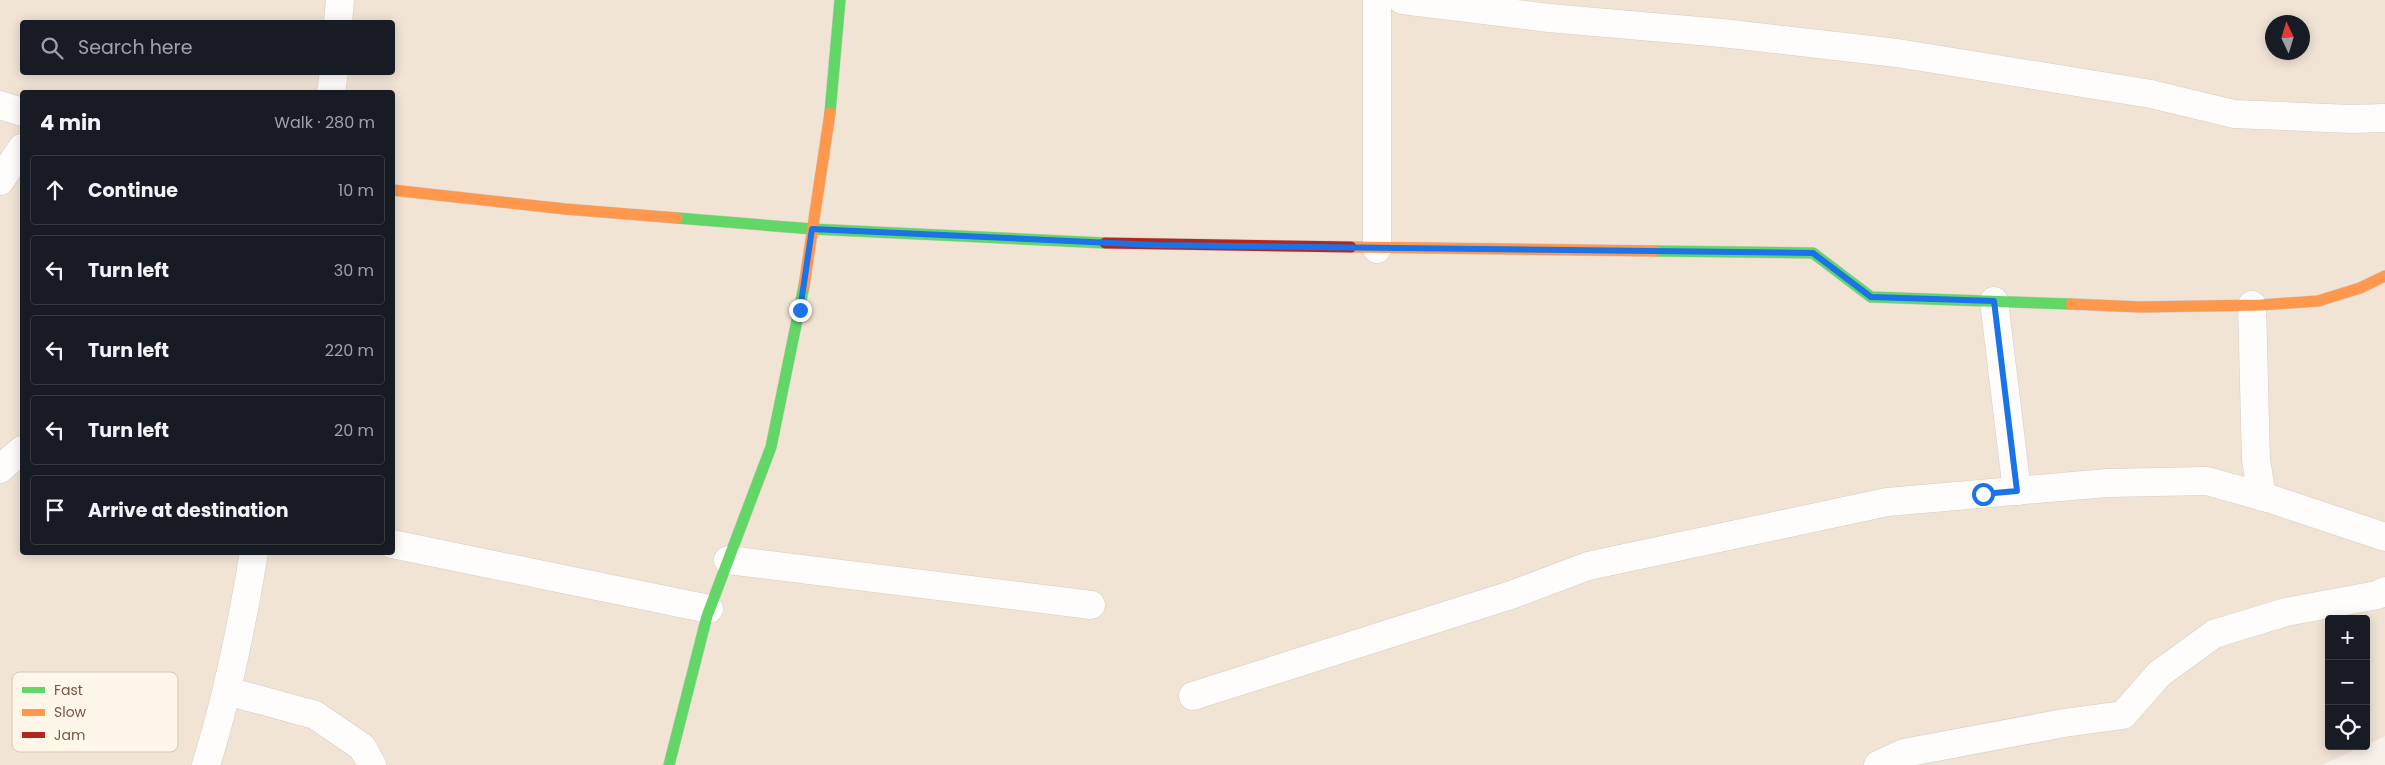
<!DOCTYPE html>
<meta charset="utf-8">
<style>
body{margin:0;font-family:Poppins,sans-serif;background:#242831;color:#f1f3f6}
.controls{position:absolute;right:15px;bottom:15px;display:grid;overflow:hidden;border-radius:5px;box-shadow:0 2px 12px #0003}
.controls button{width:45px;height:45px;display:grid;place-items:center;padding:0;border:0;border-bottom:1px solid #363941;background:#171b24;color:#f1f3f6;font:25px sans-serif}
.compass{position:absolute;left:2265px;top:15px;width:45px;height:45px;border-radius:50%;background:#171b24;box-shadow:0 2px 12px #0003;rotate:356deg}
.stop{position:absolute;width:15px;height:15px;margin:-11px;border:4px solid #1a73e8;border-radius:50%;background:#fff}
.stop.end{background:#1a73e8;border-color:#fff;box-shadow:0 1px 5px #0008}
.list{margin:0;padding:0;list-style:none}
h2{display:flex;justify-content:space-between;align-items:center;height:65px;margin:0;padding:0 20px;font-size:21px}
h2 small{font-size:16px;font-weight:400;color:#9ea1a6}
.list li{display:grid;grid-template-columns:32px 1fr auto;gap:15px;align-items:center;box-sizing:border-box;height:70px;margin:0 10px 10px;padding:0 10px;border:1px solid #363941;border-radius:5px}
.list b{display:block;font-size:19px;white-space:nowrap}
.list em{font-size:16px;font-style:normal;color:#9ea1a6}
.icon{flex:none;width:28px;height:28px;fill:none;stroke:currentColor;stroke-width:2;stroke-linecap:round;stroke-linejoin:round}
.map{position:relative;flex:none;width:2385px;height:765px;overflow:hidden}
.search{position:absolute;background:#171b24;box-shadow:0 2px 12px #0003;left:20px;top:20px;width:375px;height:55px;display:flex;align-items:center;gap:12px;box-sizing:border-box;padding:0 18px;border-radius:5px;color:#9ea1a6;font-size:19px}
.panel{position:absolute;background:#171b24;box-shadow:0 2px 12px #0003;left:20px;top:90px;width:375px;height:465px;border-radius:5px}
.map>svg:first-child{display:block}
.residential{fill:#f1e4d5;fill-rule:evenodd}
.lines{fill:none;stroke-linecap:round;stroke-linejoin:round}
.street-casing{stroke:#d6ccc5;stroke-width:29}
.fast-casing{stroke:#d6ccc5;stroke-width:12}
.slow-casing{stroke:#d6ccc5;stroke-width:12}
.jam-casing{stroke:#d6ccc5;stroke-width:12}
.street{stroke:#fefdfc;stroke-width:28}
.fast{stroke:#63d668;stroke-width:11}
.slow{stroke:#ff974d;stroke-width:11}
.jam{stroke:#b3261e;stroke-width:11}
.route{stroke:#1a73e8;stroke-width:6}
.key{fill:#fff6ea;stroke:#d6c6b9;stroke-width:1}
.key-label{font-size:14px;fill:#775747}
</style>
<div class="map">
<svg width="2385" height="765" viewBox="0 0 2385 765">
<rect width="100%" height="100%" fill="#f7f1e8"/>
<path class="residential" d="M0,0H2385V736L2366,745V619H2329V746H2363L2322,765H0ZM22,22H392V72H22ZM2272,22H2302V52H2272ZM22,92H392V552H22Z"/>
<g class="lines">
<defs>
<g id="street">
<path d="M1402,0L1549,18L1722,33L1897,53L2151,94L2234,114L2351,119L2385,118"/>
<path d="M338,22L340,0"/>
<path d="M331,92L334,72"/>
<path d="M0,105L22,112"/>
<path d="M0,181L22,148"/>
<path d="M1377,249V0"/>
<path d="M1994,301L2017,491"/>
<path d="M2252,305L2256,460L2262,497"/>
<path d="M0,469L22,450"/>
<path d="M392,544L709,609"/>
<path d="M728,560L1091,605"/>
<path d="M227,691L315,715L362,747L372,765"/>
<path d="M1193,696L1511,595L1588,566L1887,502L2107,483L2207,481L2271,499L2385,537"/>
<path d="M206,765C228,695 242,625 254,552"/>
<path d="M1878,765L1904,753L2064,723L2123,715L2159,674L2214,634L2286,612L2377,595L2385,591"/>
</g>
<g id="fast">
<path d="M830,113L840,0"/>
<path d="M677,218L812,229L1105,243"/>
<path d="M1655,251L1813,253L1871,297L2071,304"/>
<path d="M669,765L707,616L771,447L804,286"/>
</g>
<g id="slow">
<path d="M392,190L565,209L677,218"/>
<path d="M1351,247L1655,251"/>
<path d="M804,286L830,113"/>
<path d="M2071,304L2141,307L2261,305L2318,301L2360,288L2385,276"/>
</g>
<path id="jam" d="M1105,243L1351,247"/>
</defs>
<use href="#street" class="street-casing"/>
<use href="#fast" class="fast-casing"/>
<use href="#slow" class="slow-casing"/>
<use href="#jam" class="jam-casing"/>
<use href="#street" class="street"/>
<use href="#fast" class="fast"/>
<use href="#slow" class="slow"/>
<use href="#jam" class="jam"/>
</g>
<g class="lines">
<path class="route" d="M800,310L812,229L1155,245L1813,253L1871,297L1994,301L2017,491L1983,494"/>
</g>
<rect x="12" y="672" width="166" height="80" rx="8" class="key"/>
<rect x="22" y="687" width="23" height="6" fill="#63d668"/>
<rect x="22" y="709" width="23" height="7" fill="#ff974d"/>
<rect x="22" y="732" width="23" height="6" fill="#b3261e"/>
<g class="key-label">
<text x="54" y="695">Fast</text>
<text x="54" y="717">Slow</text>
<text x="54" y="740">Jam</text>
</g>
</svg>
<div class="controls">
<button>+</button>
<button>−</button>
<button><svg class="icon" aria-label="locate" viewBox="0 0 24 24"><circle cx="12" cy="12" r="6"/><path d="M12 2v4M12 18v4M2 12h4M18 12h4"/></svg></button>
</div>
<svg class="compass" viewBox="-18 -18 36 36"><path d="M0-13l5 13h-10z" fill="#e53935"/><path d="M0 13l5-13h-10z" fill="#9ea1a6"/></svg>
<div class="stop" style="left:1983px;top:494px"></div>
<div class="stop end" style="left:800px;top:310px"></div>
<div class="search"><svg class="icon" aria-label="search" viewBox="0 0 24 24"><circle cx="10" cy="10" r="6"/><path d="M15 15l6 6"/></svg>Search here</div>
<section class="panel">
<h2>4 min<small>Walk · 280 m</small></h2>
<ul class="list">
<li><svg class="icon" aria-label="ahead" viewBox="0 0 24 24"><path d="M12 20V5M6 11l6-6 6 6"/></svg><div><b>Continue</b></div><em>10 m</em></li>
<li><svg class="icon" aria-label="left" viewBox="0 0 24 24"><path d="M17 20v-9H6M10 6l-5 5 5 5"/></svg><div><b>Turn left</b></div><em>30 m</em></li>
<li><svg class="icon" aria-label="left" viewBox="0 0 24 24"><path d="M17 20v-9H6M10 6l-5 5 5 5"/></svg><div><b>Turn left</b></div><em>220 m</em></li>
<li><svg class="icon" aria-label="left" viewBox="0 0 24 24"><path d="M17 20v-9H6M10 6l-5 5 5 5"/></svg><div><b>Turn left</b></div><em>20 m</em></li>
<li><svg class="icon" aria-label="arrive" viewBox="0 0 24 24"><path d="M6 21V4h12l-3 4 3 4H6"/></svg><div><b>Arrive at destination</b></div></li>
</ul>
</section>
</div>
